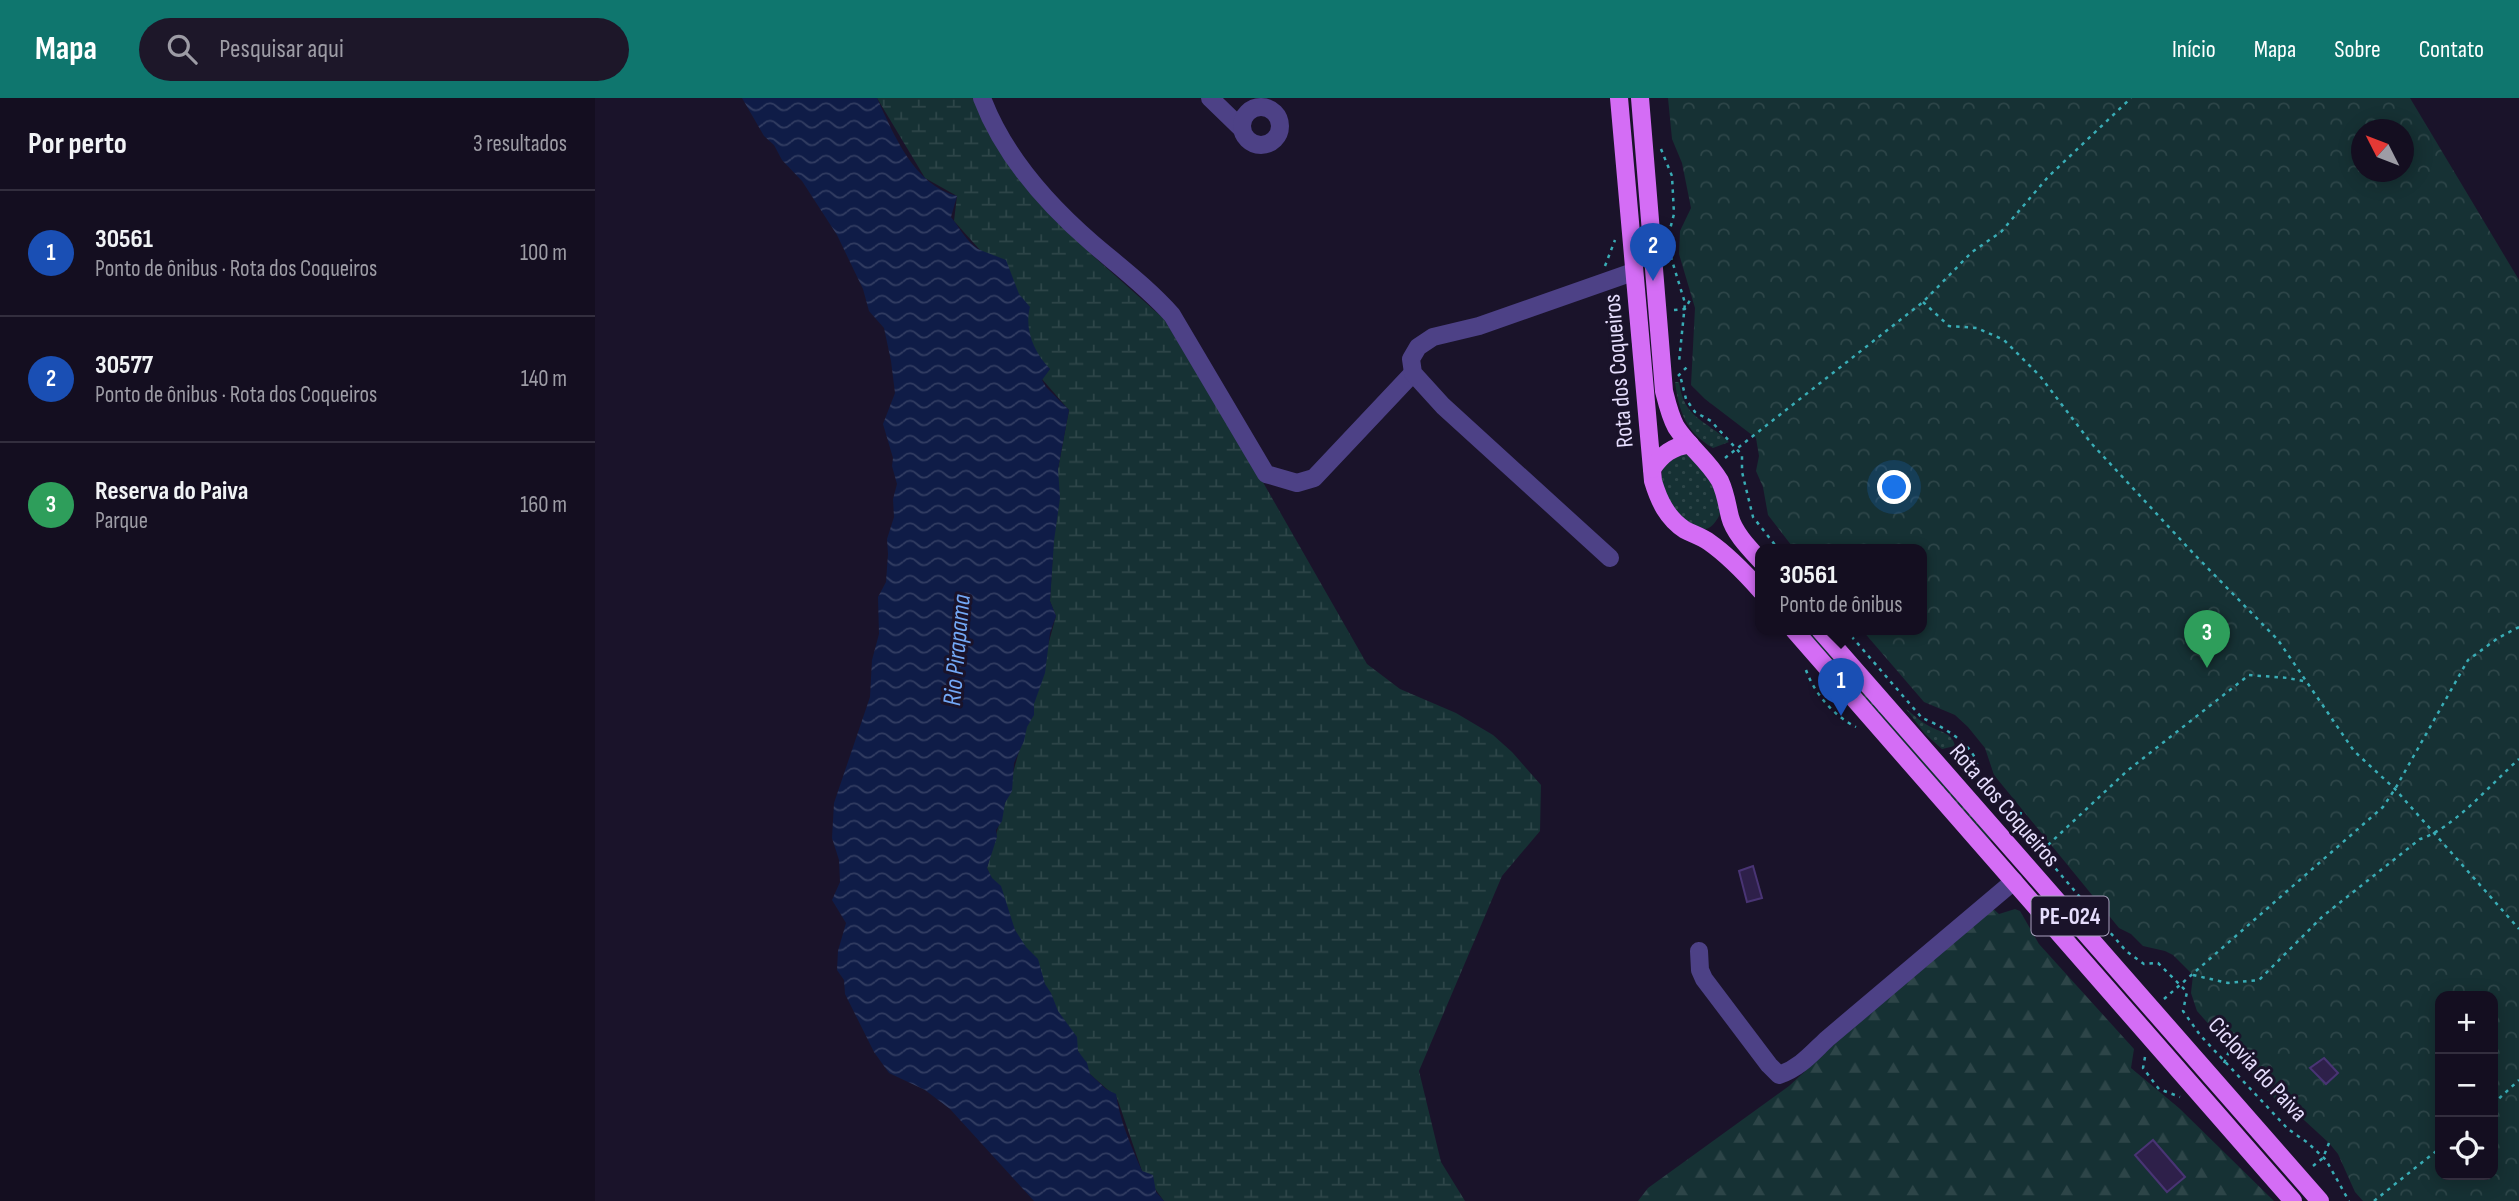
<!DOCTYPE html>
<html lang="pt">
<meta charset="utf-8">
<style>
body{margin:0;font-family:"Sofia Sans Condensed",sans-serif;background:#1d1729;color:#f1f3f6}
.controls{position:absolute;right:21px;bottom:21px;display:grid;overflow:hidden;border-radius:14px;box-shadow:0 4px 18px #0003}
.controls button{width:63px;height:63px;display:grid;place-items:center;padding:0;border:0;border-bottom:2px solid #332e3e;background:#140e20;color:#f1f3f6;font:35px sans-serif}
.compass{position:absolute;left:1756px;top:21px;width:63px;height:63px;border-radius:50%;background:#140e20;box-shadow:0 4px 18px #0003;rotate:312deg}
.you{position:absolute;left:1300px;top:390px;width:24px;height:24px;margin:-18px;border:5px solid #fff;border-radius:50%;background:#1a73e8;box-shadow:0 0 0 10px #1a73e833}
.badge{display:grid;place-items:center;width:46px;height:46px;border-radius:50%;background:#0f766e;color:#fff;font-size:23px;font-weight:700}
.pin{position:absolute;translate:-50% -58px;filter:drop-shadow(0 2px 4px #0008)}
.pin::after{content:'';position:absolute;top:37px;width:24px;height:21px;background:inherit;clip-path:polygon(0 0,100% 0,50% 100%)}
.popup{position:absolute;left:1160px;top:446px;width:172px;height:91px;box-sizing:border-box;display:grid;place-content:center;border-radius:14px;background:#140e20;filter:drop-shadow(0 2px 5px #0005);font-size:23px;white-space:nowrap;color:#9d9ca5}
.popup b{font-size:26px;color:#f1f3f6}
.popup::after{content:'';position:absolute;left:50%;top:100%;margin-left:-14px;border:14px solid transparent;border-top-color:#140e20}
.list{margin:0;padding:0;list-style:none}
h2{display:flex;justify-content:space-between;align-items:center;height:91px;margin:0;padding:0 28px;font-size:30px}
h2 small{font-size:23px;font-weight:400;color:#9d9ca5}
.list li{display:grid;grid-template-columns:46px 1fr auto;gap:21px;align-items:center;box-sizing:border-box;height:126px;padding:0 28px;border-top:2px solid #332e3e}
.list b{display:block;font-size:26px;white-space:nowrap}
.list p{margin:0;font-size:23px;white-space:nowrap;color:#9d9ca5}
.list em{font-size:23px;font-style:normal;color:#9d9ca5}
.icon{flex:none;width:38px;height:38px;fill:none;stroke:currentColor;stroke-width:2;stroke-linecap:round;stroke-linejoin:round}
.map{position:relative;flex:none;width:1924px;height:1103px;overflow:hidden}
header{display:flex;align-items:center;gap:42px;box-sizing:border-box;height:98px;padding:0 35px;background:#0f766e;color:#fff}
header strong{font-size:33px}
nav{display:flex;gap:38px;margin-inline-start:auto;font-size:24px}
.search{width:490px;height:63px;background:#1d1729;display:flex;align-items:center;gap:18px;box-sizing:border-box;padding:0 24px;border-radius:38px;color:#9d9ca5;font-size:26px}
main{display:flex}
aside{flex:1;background:#140e20}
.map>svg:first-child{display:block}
.grass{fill:url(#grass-dots)}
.forest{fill:url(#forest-firs)}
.wetland{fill:url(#wetland-marsh)}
.park{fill:url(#park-crowns);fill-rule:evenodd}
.water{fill:url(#water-waves)}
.building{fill:#2e204a;stroke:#493474;stroke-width:2}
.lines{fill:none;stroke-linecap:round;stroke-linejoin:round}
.path{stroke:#39adb6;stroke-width:2.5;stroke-dasharray:3.5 5;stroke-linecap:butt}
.minor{stroke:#4d4186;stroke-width:18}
.major{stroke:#d46df5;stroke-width:18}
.labels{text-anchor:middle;stroke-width:6;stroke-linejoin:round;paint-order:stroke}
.shield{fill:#1a132a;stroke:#a9a1be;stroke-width:2}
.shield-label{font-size:23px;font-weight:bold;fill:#e6defd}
.street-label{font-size:24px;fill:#e6defd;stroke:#1a132a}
.water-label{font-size:26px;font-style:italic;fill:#73a8f6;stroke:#1a132a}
</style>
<header>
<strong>Mapa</strong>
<div class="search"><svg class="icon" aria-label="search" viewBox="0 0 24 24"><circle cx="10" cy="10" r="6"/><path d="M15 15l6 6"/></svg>Pesquisar aqui</div>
<nav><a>Início</a><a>Mapa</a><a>Sobre</a><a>Contato</a></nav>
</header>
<main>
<aside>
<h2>Por perto<small>3 resultados</small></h2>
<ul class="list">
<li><span class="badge" style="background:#1a4fb4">1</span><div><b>30561</b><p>Ponto de ônibus · Rota dos Coqueiros</p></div><em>100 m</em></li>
<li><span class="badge" style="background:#1a4fb4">2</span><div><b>30577</b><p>Ponto de ônibus · Rota dos Coqueiros</p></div><em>140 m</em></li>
<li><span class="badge" style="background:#2e9e5b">3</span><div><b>Reserva do Paiva</b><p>Parque</p></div><em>160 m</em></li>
</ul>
</aside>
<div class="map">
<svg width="1924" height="1103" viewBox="0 0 1924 1103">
<defs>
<pattern id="grass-dots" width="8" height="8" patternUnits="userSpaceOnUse" patternTransform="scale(1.75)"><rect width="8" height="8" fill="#163134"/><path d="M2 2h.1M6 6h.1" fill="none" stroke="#2d4548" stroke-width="1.8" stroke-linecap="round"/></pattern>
<pattern id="forest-firs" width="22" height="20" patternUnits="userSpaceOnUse" patternTransform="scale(1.75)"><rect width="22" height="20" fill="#163134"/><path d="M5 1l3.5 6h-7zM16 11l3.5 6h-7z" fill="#2d4548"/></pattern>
<pattern id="wetland-marsh" width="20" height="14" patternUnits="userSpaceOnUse" patternTransform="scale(1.75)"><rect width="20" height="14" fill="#163134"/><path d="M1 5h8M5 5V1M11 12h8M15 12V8" fill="none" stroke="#2d4548"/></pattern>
<pattern id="park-crowns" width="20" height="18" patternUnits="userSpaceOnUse" patternTransform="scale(1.75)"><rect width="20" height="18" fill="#163134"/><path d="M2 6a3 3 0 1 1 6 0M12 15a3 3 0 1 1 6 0" fill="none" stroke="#2d4548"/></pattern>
<pattern id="water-waves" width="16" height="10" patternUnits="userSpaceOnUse" patternTransform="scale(1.75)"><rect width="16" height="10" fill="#0f1c47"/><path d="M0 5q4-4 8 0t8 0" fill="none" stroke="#323d62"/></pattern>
</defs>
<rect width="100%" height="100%" fill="#1a132a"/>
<g class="grass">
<path d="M1080,284H1084C1089,321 1110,321 1134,344L1118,350C1091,334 1084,314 1080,284Z"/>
<path d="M1092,353L1103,361L1128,408C1111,459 1082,414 1065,391L1068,367Z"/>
<path d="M1211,532H1220L1400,741L1394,743L1284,619Z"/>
<path d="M1311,611C1318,616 1326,624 1334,628C1344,634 1357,634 1360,648L1347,651L1330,636Z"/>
</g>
<path class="forest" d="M1396,809L1404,816L1420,811L1425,813L1444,846L1539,951L1536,970L1584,1010L1679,1103H1043L1053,1090L1194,988L1386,811Z"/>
<path class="wetland" d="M282,0H378L399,42L496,156L569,221L665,379L772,566L805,591L861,615L898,637L917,654L946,687L945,733L907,778L824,973L846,1064L870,1103H569L547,1073L522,1000L495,976L420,832L392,770L461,518L455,503L463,371L474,312L447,281L455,271L446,263L385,152L359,123L362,98L330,80Z"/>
<path class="park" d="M1073,0H1815L1924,182V1103H1768L1760,1094L1743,1056L1734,1045L1709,1022L1686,1008L1602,913L1596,895L1598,877L1578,857L1570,853L1548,848L1536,836L1524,830L1399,677L1390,650L1373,629L1360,617L1329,604L1267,532H1326V452H1200L1173,417L1168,389L1161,373L1164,358L1161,340L1110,301L1096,287L1100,210L1084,156L1085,133L1096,110L1087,65L1077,41ZM1766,32H1808V74H1766ZM1845,898H1898V1077H1845Z"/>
<path class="water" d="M147,0H282C299,37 319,87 362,98L356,119C364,129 372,144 383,151C391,155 402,158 411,162L424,196L435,209C429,231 439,255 455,271L447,282L451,289L474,312L463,371L465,400L459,443L455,503L461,518L455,535L450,575L439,606V617L432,629L429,643L419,665L417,693L410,705L407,723L401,732L402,739L392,770L397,780L406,788L420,832L431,849L443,861L450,886L456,895L463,913L482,939L483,953L492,965L495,976L511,991L521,996C525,1023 536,1048 547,1073L558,1077L561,1094L569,1103H439L355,1011L330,992L294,975L279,954L250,896L249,882L242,872L243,853L251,825L237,802L245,784L244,762L237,740L239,705L275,599L277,562L284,536L283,499L291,484L293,456L292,441L299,419L298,401L302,386L297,368L298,360L288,326L300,295L296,263L289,230L274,213L268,191L242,137L207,83L187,62L179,47L169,38Z"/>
<g class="building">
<path d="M1158,768L1167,800L1152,804L1144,773Z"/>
<path d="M1729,960L1743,975L1731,986L1715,970Z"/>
<path d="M1558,1042L1590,1079L1572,1094L1540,1057Z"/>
</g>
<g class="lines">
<g class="path">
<path d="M1066,51L1077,78L1079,116L1074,135L1075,156L1090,205L1084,264"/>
<path d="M1010,168L1020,142"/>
<path d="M1015,198L1026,212"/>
<path d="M1328,204L1354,228L1382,230L1409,242L1445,278L1496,345L1598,455L1683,542L1759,653L1800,691L1924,831"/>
<path d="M1079,212L1090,211L1095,202"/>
<path d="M1083,278L1092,269"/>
<path d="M1086,281L1091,301L1100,314L1116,323L1147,357V374L1158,419L1184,452"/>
<path d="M1130,360L1328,204L1377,154L1406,134L1453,79L1536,0"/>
<path d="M1251,532L1327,620C1345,627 1371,642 1380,660C1383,666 1383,675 1385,682L1531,853L1549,866L1563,865L1592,894L1588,913L1605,937L1693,1031L1713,1045L1731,1062L1754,1103"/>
<path d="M1211,572C1219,595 1239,618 1261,629"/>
<path d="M1424,725L1426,714"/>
<path d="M1453,747L1532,673L1654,577L1693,580L1713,584"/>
<path d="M1598,877L1633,885L1664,882L1728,818L1825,741C1858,731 1897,685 1924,661"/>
<path d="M1569,901L1788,709L1800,691L1873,562L1903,540L1924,529"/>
<path d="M1550,959L1548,970L1564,991L1585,999"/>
<path d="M1629,965L1635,951"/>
<path d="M1898,1006L1924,982"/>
<path d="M1718,1068L1728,1060L1734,1045"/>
<path d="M1779,1103L1845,1050"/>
</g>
<g class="minor">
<path d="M387,0C408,56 452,106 497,145C524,168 553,190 577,217L671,376L702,385L719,380L818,275"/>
<path d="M615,0L647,31"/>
<circle cx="666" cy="28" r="19"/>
<path d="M1015,460L848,308L818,275L816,261L823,249L838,239L884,228L1038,174"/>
<path d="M1104,853L1105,872L1109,881L1174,967L1184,977C1205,970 1217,955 1232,941L1419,783"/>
</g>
<g class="major">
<path d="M1024,0L1058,383C1064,403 1072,420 1090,432C1098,436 1107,439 1114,444C1134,458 1150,475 1166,493"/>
<path d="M1045,0L1069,293C1072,305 1075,318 1081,329C1094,349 1113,362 1125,383C1131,396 1132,407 1135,419C1139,435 1155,451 1166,463"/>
<path d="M1057,371C1067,356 1077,349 1095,346"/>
<path d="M1199,532L1698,1103"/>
<path d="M1225,532L1725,1103"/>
</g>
</g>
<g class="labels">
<rect class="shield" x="1436.5" y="798.5" width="77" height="39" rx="5"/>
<g class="shield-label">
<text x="1475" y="826">PE-024</text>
</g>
<g class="street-label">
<text transform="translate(1023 273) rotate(-95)" y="8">Rota dos Coqueiros</text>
<text transform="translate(1410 707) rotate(49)" y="8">Rota dos Coqueiros</text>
<text transform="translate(1663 971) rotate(47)" y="8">Ciclovia do Paiva</text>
</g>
<g class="water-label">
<text transform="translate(361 552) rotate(-85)" y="9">Rio Pirapama</text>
</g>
</g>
</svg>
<div class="controls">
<button>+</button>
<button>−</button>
<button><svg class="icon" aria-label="locate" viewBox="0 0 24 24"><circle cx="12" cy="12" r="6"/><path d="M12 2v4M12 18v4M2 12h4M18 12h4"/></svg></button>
</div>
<svg class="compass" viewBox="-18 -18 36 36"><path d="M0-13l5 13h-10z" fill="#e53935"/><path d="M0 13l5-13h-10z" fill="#9d9ca5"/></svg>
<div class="you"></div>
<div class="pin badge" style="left:1246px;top:618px;background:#1a4fb4">1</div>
<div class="popup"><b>30561</b>Ponto de ônibus</div>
<div class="pin badge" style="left:1058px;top:183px;background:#1a4fb4">2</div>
<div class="pin badge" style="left:1612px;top:570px;background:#2e9e5b">3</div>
</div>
</main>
